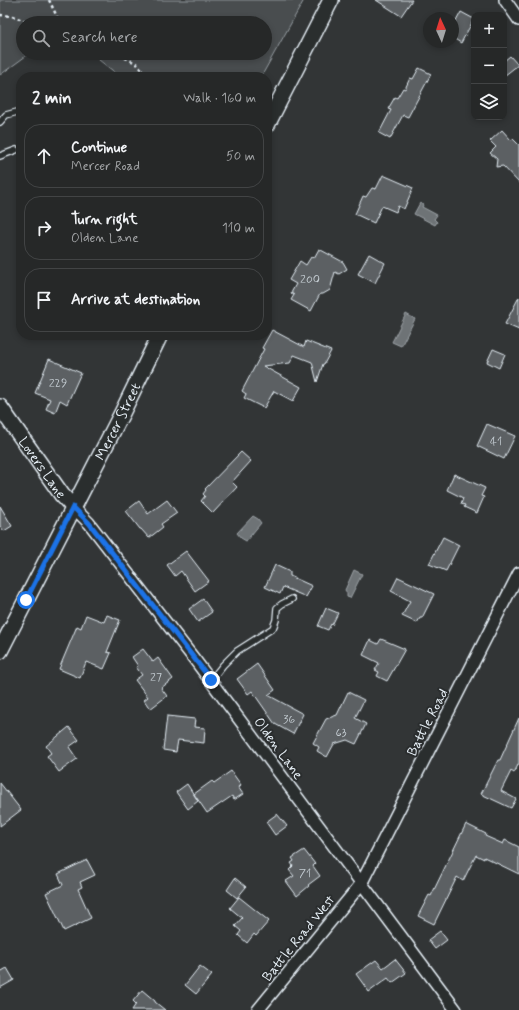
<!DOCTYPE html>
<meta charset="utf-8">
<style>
body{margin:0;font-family:Mynerve,sans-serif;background:#2e3030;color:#f1f3f6}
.controls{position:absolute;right:12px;top:12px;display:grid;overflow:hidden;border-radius:8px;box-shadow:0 2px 6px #0003}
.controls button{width:36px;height:36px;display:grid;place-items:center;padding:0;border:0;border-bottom:1px solid #424445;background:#262828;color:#f1f3f6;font:20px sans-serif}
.compass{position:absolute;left:423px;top:12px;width:36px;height:36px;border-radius:50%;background:#262828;box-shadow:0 2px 6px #0003;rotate:356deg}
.stop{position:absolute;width:12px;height:12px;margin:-9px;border:3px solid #1a73e8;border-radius:50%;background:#fff}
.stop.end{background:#1a73e8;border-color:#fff;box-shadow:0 1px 4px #0008}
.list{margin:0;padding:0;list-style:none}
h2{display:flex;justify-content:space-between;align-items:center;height:52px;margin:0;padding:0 16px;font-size:17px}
h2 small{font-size:13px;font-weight:400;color:#a4a6a8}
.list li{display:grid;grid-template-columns:26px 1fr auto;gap:12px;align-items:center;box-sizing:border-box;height:64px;margin:0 8px 8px;padding:0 8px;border:1px solid #424445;border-radius:16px}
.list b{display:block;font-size:15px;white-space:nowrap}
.list p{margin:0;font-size:13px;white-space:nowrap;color:#a4a6a8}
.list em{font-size:13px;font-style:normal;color:#a4a6a8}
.icon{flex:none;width:22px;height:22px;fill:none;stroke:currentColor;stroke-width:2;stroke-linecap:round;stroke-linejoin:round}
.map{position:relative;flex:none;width:519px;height:1010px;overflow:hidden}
.search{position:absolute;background:#262828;box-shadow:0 2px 6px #0003;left:16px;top:16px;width:256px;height:44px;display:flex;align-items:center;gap:10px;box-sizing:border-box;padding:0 14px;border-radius:22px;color:#a4a6a8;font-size:15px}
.panel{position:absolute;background:#262828;box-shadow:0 2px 6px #0003;left:16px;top:72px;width:256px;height:268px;border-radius:16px}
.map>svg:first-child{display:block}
.green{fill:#494d4f;stroke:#989fa4}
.water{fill:#6e7376;stroke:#9fa5aa}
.building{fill:#5c6063;stroke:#e8f1f8}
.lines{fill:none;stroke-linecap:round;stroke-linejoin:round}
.lane-casing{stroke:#e8f1f8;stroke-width:8}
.street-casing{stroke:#e8f1f8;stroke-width:14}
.secondary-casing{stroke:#e8f1f8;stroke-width:18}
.path{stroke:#e8f1f8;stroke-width:2.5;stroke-dasharray:3 3;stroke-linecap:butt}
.lane{stroke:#2a2d2e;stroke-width:5.5}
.street{stroke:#2a2d2e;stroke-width:11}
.secondary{stroke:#2a2d2e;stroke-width:15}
.route{stroke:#1a73e8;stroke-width:5}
.labels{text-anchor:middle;stroke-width:4;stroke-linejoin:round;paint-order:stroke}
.number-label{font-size:12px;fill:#c5cdd3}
.street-label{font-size:14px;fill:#e8f1f8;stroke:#2a2d2e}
</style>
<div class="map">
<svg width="519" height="1010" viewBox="0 0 519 1010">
<rect width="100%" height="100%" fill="#323536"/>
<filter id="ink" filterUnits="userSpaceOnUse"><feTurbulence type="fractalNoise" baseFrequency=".025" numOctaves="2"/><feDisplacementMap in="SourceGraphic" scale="8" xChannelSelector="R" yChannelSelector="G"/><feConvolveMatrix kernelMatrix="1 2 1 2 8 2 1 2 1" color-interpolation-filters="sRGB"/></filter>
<g filter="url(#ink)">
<path class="green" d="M0,0H304L261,77H121L99,60L103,53H265V23H23V53H30L0,75Z"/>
<g class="water">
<path d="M420,203L423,205L422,207L437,215L434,219L437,222L435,225L414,214Z"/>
<path d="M406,314L415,319L401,346L392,342Z"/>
<path d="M253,516L258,519L261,523L246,541L241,538L237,533Z"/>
<path d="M354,570L362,574L350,598L347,597V593L345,590Z"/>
</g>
<g class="building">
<path d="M376,0H412L401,16Z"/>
<path d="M461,12L474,19L461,43L453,38V27Z"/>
<path d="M510,56L518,65L504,76V61Z"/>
<path d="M419,68L431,74L408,117L403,115L390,139L379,133L391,110L388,109L395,97L397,98L403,88L405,89L410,78L413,79Z"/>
<path d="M502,130L511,140L513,139L519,145V183L503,166L496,167L497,159L490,153L496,147L490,141Z"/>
<path d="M383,175L413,188L404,209L398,206L396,212L382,206L374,223L355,214L363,196L366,197L372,188L376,189Z"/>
<path d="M319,249L343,262L347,269L339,274L335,272L330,290L323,294H320L311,311L291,300L294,295L291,293L296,284L289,280L300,261L306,265L311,257L314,258Z"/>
<path d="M369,254L385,263L375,283L358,274Z"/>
<path d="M519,297V330L505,324Z"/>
<path d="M272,330L304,347L306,341L331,351L324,364H323L317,382L312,362L294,355L290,363L263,366L301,387L293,401L274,391L264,408L244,398L246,394L242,391L264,349L262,348Z"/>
<path d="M493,349L505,354L499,368L487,362Z"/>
<path d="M49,359L81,373L67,404L60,400L55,413L46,409L50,399L35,393Z"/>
<path d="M487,424L515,436L504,459L477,446Z"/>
<path d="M241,452L251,461L232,482L237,487L213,513L201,501L205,496L203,494L206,490L205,489Z"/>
<path d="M454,474L485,488L481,496L484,497L477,513L464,507L465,505L461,504L463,498L447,490Z"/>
<path d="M167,500L177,513L161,524L163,527L149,538L141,529H140L126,511L139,501L148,514Z"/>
<path d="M0,506L12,526L4,531L0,526Z"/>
<path d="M443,537L459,545L446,571L429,564Z"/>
<path d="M186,551L209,581L195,591L181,571L175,576L167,565Z"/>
<path d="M275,565L290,572V576L312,586L306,597L283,587L280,594L265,587Z"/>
<path d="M398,577L434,594L422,618H420L417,623L402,616L410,601L391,591Z"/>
<path d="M203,599L212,612L198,622L189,609Z"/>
<path d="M326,608L338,613L332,625L331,624L328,630L318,626Z"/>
<path d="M86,615L104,622L107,615L120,620L107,652L111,653L104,669L86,662L80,678L59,669L77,626L81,628Z"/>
<path d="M381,639L405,649L387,681L377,676L379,672L375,670L379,663L363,655L370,640L378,644Z"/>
<path d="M143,649L153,662L158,658L173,679L161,688L167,696L150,709L144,700L148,697L135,680L142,675L136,667L138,666L132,657Z"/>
<path d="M257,664L275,690L268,695L303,714L293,734L275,724L252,691L248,694L237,679Z"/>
<path d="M348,692L364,700L355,718L366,724L356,744L347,740L334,744L327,757L317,751L319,747L313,743L326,719L337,715Z"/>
<path d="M167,716L195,719L194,727L205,728L204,743L178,740L176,752L163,750Z"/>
<path d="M519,718V763L514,773L511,771L501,791L516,799L511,808L481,794L498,760H500Z"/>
<path d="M69,727L79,740L69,747L77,759L59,772L47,756L51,753L46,746Z"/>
<path d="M231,771L241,785L238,787L243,794L234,800L232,796L207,813L194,794L212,781L214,783Z"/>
<path d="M0,783L21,810L0,826Z"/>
<path d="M187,784L198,801L188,809L176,792Z"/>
<path d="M277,814L287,826L275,835L266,822Z"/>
<path d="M466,824L486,834L485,836L503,844L505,840L519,847V874L484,857V859L476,855L463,881L457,877L434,924L418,916L429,895L431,896Z"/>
<path d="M304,850L315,864L313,866L320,876L308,885L309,886L297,896L286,881L294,876L289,870L293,866L291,863L294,861L292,858Z"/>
<path d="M87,860L95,875L80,882L82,887L78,889L91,918L64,931L46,893L63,885L58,874Z"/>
<path d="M235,878L246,887L237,898L227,890Z"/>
<path d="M239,897L269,921L256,936L254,934L247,943L238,935L241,931L235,926L242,918L230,908Z"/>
<path d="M440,931L447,940L435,949L428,940Z"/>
<path d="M395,959L406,973L392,983L388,978L369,992L356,974L376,960L383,968Z"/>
<path d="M200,966L212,975L196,994L185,985Z"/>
<path d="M7,968L14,980L0,988V972Z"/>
<path d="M142,990L155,1001V1002L165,1010H132L136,1004L133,1001Z"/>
</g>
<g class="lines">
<defs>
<g id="lane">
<path d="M0,122L6,115L21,111"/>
<path d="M0,156L16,150"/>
<path d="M211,680L223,665L237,651L273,628L276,620L277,608L282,604L292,599"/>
</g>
<g id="street">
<path d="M505,0L519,20"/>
<path d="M73,507L89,523L195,660L456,1010"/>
<path d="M258,1010L361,884L519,573"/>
</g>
<g id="secondary">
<path d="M267,125L331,0"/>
<path id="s1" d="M0,407L62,495L73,507"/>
<path id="s2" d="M0,651L122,413L160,335"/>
</g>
</defs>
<use href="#lane" class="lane-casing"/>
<use href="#street" class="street-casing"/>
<use href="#secondary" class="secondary-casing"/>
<g class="path">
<path d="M49,0L60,23"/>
<path d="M0,15L12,16L31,23"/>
<path d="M114,53L136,63L149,77"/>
</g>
<use href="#lane" class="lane"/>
<use href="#street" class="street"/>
<use href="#secondary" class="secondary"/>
</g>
</g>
<g class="lines" filter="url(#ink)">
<path class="route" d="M26,600L73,507L89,523L211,680"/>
</g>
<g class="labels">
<g class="number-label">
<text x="310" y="283">200</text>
<text x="58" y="387">229</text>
<text x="496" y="445">41</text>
<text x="156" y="681">27</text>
<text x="289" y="723">36</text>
<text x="341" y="736">63</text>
<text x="305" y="877">71</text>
</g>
<g class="street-label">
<text dy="5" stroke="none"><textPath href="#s2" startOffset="258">Mercer Street</textPath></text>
<text dy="5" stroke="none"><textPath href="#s1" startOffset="74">Lovers Lane</textPath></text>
<text transform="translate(427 722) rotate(-63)" y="5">Battle Road</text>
<text transform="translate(279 748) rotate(54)" y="5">Olden Lane</text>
<text transform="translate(298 938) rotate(-51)" y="5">Battle Road West</text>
</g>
</g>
</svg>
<div class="controls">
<button>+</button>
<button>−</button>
<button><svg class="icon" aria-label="layers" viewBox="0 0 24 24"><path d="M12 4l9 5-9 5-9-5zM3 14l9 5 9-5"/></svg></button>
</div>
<svg class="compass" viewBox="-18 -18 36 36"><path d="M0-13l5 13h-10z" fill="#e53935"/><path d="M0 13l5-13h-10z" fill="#a4a6a8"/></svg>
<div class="stop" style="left:26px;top:600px"></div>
<div class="stop end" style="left:211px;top:680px"></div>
<div class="search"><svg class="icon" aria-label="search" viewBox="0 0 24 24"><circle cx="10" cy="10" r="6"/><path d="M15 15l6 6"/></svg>Search here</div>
<section class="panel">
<h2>2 min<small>Walk · 160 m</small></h2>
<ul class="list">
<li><svg class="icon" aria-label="ahead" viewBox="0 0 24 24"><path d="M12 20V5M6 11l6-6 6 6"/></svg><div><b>Continue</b><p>Mercer Road</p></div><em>50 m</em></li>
<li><svg class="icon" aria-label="right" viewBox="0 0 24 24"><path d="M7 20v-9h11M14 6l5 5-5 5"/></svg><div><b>Turn right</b><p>Olden Lane</p></div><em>110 m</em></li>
<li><svg class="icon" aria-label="arrive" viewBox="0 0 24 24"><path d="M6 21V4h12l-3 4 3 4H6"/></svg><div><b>Arrive at destination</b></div></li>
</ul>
</section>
</div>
